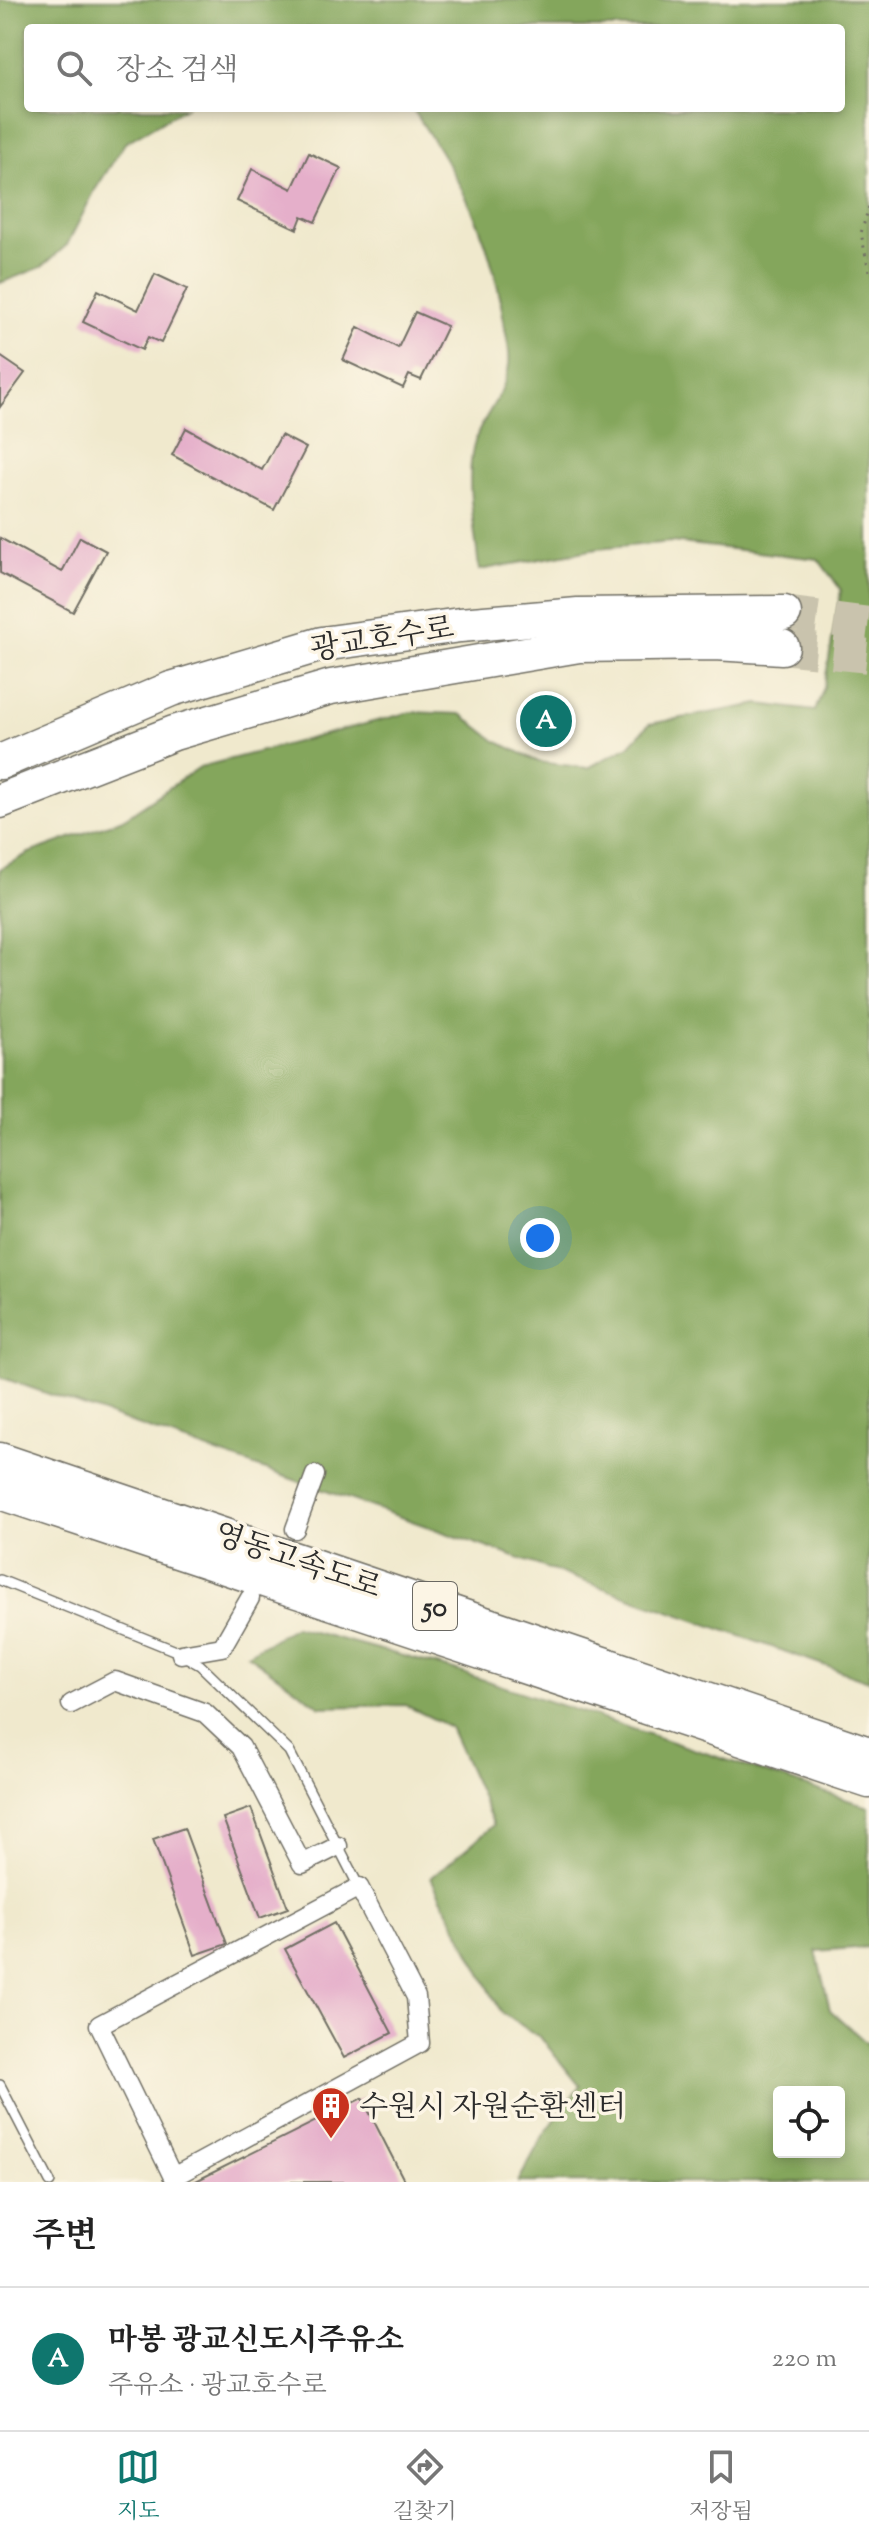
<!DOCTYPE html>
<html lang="ko">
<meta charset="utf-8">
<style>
body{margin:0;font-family:"Sorts Mill Goudy","Noto Serif KR",serif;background:#f6f6f6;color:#222}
.controls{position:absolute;right:24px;bottom:24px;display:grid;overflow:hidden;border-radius:8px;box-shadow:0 4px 12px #0003}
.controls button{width:72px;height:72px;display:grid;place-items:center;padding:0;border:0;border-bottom:2px solid #e0e0e0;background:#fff;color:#222;font:40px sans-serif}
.you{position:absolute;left:540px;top:1238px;width:28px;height:28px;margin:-20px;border:6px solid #fff;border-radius:50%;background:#1a73e8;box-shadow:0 0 0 12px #1a73e833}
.badge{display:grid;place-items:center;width:52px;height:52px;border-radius:50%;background:#0f766e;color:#fff;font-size:26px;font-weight:700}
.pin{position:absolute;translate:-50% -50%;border:4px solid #fff;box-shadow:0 2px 8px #0006}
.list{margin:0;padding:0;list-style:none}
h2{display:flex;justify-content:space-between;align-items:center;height:104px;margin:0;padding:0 32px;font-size:34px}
h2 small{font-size:26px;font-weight:400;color:#767676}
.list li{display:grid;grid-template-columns:52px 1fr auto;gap:24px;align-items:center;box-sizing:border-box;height:144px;padding:0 32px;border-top:2px solid #e0e0e0}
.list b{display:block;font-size:30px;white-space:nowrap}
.list p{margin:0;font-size:26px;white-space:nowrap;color:#767676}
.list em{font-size:26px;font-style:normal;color:#767676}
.icon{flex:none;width:44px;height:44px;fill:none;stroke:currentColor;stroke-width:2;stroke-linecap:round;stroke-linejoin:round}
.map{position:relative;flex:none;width:869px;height:2182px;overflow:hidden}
.search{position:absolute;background:#fff;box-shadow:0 4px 12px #0003;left:24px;right:24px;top:24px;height:88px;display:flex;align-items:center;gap:20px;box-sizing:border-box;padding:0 28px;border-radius:8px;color:#767676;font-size:30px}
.sheet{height:248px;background:#fff}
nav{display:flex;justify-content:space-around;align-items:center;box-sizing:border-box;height:112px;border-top:2px solid #e0e0e0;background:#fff;font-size:22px;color:#767676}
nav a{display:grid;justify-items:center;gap:4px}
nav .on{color:#0f766e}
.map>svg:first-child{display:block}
.forest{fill:#84a65b;stroke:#586843;stroke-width:2;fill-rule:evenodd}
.building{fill:#e5afca}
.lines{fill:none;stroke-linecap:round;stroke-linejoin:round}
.highway-tunnel{stroke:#c9c3ad;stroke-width:34;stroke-dasharray:34 17;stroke-linecap:butt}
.lane-casing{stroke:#706e64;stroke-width:12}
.street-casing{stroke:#706e64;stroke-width:21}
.highway-casing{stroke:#706e64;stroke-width:37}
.path{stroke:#706e64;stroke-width:3;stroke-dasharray:2 6;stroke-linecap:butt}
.lane{stroke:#fff;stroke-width:9}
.street{stroke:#fff;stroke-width:18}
.highway{stroke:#fff;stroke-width:34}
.labels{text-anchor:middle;stroke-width:7;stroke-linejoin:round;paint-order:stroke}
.shield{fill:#fcf5e5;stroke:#6a6863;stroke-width:2}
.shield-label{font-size:28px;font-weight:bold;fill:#2b2b2b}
.street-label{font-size:30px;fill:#2b2b2b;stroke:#fcf5e5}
.poi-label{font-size:30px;fill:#2b2b2b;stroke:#fcf5e5;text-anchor:start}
</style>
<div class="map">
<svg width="869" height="2182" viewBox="0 0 869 2182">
<rect width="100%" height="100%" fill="#fcf5e5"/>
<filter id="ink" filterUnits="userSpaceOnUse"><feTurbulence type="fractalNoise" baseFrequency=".0125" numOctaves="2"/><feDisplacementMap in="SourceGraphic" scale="16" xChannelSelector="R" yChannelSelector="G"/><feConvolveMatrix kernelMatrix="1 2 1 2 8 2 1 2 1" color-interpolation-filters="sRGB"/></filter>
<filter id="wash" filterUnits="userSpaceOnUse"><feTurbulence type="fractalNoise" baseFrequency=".006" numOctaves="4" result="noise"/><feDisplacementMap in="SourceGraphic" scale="32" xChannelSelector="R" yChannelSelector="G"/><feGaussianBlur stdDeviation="1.8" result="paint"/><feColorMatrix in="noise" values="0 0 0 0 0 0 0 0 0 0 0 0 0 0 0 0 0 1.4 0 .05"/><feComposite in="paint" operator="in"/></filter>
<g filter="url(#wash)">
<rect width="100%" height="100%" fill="#f0e9cd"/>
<g class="forest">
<path d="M0,0H869V1681L0,1377V869L29,853L123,819L200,767L411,712L461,714L496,741L539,762L588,768L629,746L649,724L759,704L815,711L824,687L841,590L818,559L671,542L597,549L479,570C476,533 466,491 472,454C476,421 505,399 509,365C511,352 506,336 504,323C493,236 460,179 412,108H841V28H28V108H185L125,143L95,190L67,245L42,267L0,283Z"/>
<path d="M295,1627L448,1668L869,1807V1947L816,1951L830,2010L869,2045V2182H518L543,2136L580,2086L541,2038L501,2012L431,1878L494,1825L450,1727L405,1705L321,1707L247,1654ZM839,2092V2152H779V2092Z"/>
</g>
<g id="blocks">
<g class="building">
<path d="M309,153L341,168L315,222L302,216L297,229L237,201L252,169L292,189Z"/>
<path d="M155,274L187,289L161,343L148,337L142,350L83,322L98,290L138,310Z"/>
<path d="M415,312L447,326L421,380L409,375L403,388L343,360L358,327L398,348Z"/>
<path d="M0,356L25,373L0,407Z"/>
<path d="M186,428L262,470L281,435L306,448L274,510L172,455Z"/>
<path d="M80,537L106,551L73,612L0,573V538L62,572Z"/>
<path d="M251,1808L288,1908L260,1918L223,1818Z"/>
<path d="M184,1828L227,1944L195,1955L153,1839Z"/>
<path d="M334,1923L392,2033L344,2058L285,1949Z"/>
<path d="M362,2098L405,2182H194Z"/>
</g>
</g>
</g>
<g filter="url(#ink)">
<use href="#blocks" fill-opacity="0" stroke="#706e64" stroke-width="2"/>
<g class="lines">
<g class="highway-tunnel">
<path d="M784,613L869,624"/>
<path d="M782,647L869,656"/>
</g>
<defs>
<g id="lane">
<path d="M0,1580L176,1651L200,1665L289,1751L359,1887"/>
<path d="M0,2085L50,2182"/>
</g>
<g id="street">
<path d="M295,1529L315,1475"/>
<path d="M181,1654L222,1647L250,1598"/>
<path d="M71,1704L115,1681L205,1713L241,1747L302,1864L338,1846"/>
<path d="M359,1887L416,1997L420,2043L173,2177L99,2025Z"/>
</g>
<g id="highway">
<path d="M0,762L171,689L322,644L460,625L578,615L784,613"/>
<path d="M0,801L174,733L331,687L579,645L715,643L782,647"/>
<path d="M0,1460L869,1754"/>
<path d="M0,1492L869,1781"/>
</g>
</defs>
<use href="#lane" class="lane-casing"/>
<use href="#street" class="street-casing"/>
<use href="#highway" class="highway-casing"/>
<path class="path" d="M869,207L861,233L869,271"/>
<use href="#lane" class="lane"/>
<use href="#street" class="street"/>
<use href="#highway" class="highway"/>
</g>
</g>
<defs>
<symbol id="building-pin" viewBox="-11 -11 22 30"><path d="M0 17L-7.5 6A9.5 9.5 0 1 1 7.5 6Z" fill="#c8321e" stroke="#fcf5e5"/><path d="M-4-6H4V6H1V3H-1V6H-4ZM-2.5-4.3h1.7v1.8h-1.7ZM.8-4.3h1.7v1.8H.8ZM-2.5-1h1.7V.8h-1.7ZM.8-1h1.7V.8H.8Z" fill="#fff"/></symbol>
</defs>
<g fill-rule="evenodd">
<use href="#building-pin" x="309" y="2084" width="44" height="60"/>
</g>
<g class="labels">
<rect class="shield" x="413" y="1582" width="44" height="48" rx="6"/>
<g class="shield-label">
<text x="435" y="1616">50</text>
</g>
<g class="street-label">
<text transform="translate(382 638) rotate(-9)" y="10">광교호수로</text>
<text transform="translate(298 1560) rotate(19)" y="10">영동고속도로</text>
</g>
<g class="poi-label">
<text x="359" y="2116">수원시 자원순환센터</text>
</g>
</g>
</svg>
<div class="controls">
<button><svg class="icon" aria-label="locate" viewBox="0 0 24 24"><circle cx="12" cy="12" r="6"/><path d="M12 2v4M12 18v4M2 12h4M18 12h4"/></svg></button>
</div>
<div class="you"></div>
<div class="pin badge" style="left:546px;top:721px">A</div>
<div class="search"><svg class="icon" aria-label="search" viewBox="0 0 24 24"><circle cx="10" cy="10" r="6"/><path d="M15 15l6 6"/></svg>장소 검색</div>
</div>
<section class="sheet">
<h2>주변<small></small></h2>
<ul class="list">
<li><span class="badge">A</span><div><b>마봉 광교신도시주유소</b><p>주유소 · 광교호수로</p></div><em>220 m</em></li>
</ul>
</section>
<nav>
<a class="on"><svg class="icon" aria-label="map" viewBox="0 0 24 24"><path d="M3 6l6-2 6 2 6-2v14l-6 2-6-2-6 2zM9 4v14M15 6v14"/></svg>지도</a>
<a><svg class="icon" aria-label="directions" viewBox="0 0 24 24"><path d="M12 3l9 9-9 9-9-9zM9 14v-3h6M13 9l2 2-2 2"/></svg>길찾기</a>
<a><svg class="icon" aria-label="saved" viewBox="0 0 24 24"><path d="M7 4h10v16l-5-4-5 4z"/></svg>저장됨</a>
</nav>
